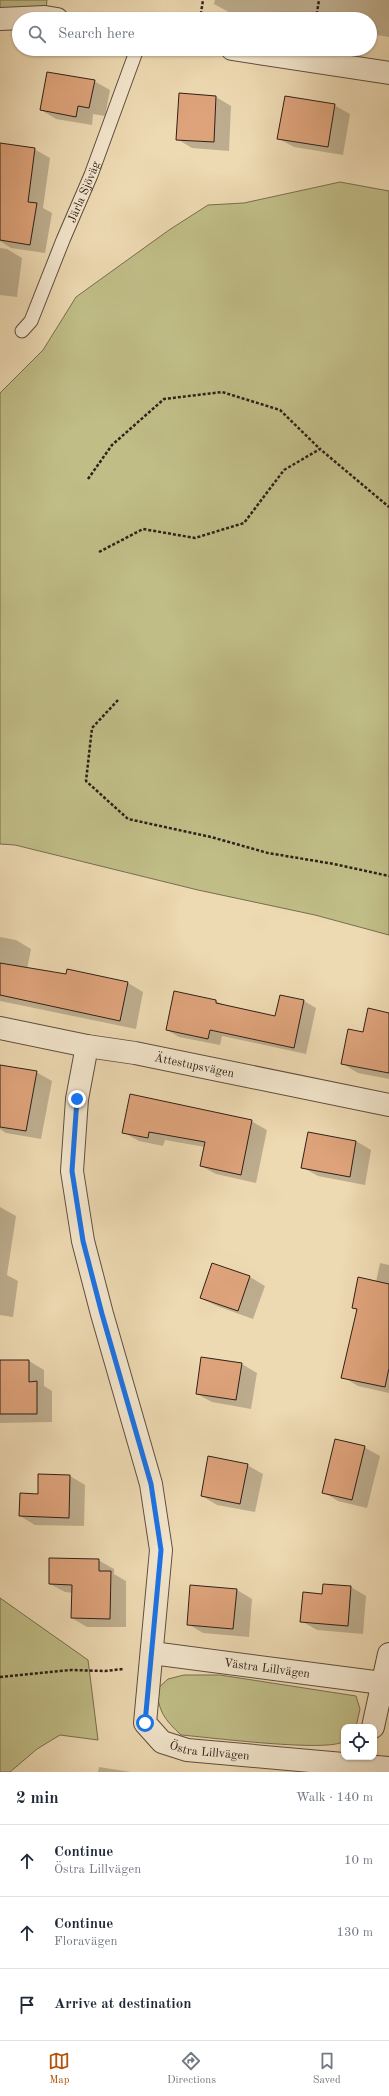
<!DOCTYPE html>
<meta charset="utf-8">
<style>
body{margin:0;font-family:"Old Standard TT",serif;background:#f6f6f7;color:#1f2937}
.controls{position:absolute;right:12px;bottom:12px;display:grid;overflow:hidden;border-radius:8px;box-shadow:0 1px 3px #0004}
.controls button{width:36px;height:36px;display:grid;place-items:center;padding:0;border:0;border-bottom:1px solid #e0e1e3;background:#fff;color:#1f2937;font:20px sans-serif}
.stop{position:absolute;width:12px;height:12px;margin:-9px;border:3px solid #1a73e8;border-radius:50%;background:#fff}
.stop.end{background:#1a73e8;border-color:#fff;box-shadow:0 1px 4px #0008}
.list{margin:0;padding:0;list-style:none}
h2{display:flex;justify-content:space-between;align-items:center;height:52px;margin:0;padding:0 16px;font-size:17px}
h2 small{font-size:13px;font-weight:400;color:#747a83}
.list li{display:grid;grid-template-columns:26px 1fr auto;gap:12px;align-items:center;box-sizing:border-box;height:72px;padding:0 16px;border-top:1px solid #e0e1e3}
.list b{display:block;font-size:15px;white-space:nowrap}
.list p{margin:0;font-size:13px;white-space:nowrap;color:#747a83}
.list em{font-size:13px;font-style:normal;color:#747a83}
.icon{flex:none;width:22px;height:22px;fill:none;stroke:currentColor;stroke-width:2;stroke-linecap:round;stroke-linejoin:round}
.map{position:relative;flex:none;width:389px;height:1772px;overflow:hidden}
.search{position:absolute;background:#fff;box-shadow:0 1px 3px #0004;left:12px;right:12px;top:12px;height:44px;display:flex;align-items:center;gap:10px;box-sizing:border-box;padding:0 14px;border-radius:22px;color:#747a83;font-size:15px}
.sheet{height:268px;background:#fff}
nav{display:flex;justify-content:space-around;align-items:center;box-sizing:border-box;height:56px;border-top:1px solid #e0e1e3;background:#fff;font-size:11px;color:#747a83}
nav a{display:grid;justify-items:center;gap:2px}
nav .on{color:#b45309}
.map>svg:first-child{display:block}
.green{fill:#c0bd87;stroke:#786e50}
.shadow{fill:#0003}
.building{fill:#dea37b;stroke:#302019}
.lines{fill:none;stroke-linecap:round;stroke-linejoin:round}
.service-casing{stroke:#5f4e3f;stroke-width:15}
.minor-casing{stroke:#5f4e3f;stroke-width:24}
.path{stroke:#302019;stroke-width:2.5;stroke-dasharray:3 2;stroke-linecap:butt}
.service{stroke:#f3e6cd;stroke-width:13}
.minor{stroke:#f3e6cd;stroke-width:22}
.route{stroke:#1a73e8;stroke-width:5}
.labels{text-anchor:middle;stroke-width:3;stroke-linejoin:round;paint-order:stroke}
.street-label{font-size:12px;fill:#302019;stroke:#f3e6cd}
</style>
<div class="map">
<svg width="389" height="1772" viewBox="0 0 389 1772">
<rect width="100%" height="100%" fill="#edd9b2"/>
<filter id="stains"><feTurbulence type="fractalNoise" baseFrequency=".005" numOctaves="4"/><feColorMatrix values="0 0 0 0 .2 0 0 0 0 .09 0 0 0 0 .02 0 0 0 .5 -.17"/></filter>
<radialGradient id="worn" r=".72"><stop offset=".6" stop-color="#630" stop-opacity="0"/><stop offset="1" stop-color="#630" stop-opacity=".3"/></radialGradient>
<g class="green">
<path d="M0,0H47L45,17L0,19Z"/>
<path d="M340,182L389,191V935L315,915L198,890L15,845L0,844V393L43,350L76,297L169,230L208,205L244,203Z"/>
<path d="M0,1598L88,1660L98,1740L60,1735L37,1749L10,1772H0Z"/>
<path d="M184,1675H220L356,1696L360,1709L356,1727H344V1741C331,1753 206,1737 181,1735C165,1720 158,1711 157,1689L168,1679Z"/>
</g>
<g class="shadow">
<path d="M215,0H389V37L370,34V19H250L236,16L214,4Z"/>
<path d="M94,81L110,90L105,116L93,114L92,125L56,119L41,110Z"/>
<path d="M216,97L231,106L229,151L192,148L177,139Z"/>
<path d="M334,105L350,114L343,155L294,147L279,139Z"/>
<path d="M0,144L34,149L50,158L43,208L52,213L45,253L11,248L0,241Z"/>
<path d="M0,248L7,249L22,258L17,297L0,295Z"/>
<path d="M0,937L16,940L31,949L27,969L128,983L143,992L136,1029L0,1001Z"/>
<path d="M175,992L216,1001L226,1006L276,1017L304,1001L316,1008L306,1054L222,1036L220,1045L179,1037L167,1030Z"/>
<path d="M389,1014V1079L358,1073L343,1064L364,1034Z"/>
<path d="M36,1072L52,1081L41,1139L6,1133L0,1129V1073Z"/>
<path d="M251,1121L267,1130L256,1183L216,1174L201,1166L205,1147L165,1140L163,1146L139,1141L123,1132Z"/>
<path d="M356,1141L371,1150L365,1185L318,1176L302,1167Z"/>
<path d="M0,1207L16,1216L7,1275L18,1281L13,1317L0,1315Z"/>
<path d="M380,1263L389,1265V1393L358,1386L343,1377L376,1282Z"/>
<path d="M213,1264L250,1277L265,1286L253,1319L217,1306L201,1298Z"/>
<path d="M29,1361L44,1370V1386L52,1391V1422L0,1423V1379Z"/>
<path d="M242,1364L257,1373L251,1409L212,1402L197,1394Z"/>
<path d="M364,1447L380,1456L367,1508L338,1501L323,1492Z"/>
<path d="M247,1465L263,1474L255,1512L217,1505L202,1496Z"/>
<path d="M70,1476L85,1485L84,1526L35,1525L20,1516L38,1495Z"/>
<path d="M98,1560L114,1569V1574L126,1581V1627H87L72,1618L73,1593L65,1592L50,1584Z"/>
<path d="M324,1585L351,1587L366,1596L363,1634L317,1630L301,1621L323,1595Z"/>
<path d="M191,1586L237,1590L252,1599L249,1637L203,1633L188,1624Z"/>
<path d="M99,1767L131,1772H98Z"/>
</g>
<g class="building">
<path d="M47,72L95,80L89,108L78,106L76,117L40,110Z"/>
<path d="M179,93L216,96L214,142L176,140Z"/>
<path d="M285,96L335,104L328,147L277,139Z"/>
<path d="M0,143L35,148L28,202L37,203L30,245L0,240Z"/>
<path d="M0,963L66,974L67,969L128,982L120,1021L0,995Z"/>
<path d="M174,991L216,1000V1003L275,1016L280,995L304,1000L294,1048L210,1030L208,1039L166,1030Z"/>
<path d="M368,1008L389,1013V1073L341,1064L348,1029L363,1032Z"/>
<path d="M0,1065L37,1071L26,1131L0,1127Z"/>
<path d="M130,1094L252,1120L241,1175L200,1166L205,1142L149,1132L148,1138L122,1133Z"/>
<path d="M308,1132L356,1141L350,1177L301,1168Z"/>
<path d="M212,1263L250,1276L238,1311L200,1298Z"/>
<path d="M358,1277L389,1284V1368L385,1387L341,1378L357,1309L352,1308Z"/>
<path d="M201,1357L242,1363L236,1400L196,1394Z"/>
<path d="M0,1360H29V1382L37,1381V1414H0Z"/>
<path d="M335,1439L365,1446L352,1500L322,1493Z"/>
<path d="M208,1456L248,1464L240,1504L201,1496Z"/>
<path d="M38,1474L70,1475L69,1518L19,1516L20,1493L38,1494Z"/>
<path d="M49,1558L99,1559V1571H111L110,1619L71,1618L72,1585L49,1584Z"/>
<path d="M323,1584L351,1586L348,1626L300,1622L303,1592L322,1594Z"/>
<path d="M190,1585L237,1589L233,1629L187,1625Z"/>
</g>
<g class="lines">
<defs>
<g id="service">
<path id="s1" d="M22,331L31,321L63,240L91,175L137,49"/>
</g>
<g id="minor">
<path d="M0,19L45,17L57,19"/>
<path d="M232,49L389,73"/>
<path id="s2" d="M0,1028L87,1046L135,1053L389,1105"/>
<path id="s3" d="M87,1046L77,1099L72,1171L83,1241L102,1314L151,1484L161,1550L145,1723L162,1742L187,1750L389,1768"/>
<path id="s4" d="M152,1653L382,1683"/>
<path d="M373,1727L389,1654"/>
</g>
</defs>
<use href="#service" class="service-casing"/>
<use href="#minor" class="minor-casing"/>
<g class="path">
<path d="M200,19L203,0"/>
<path d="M316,19L319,0"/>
<path d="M88,479L112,445L164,399L222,392L280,410L320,449"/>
<path d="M99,552L143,529L195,538L244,523L284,470L320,449L389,507"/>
<path d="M118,700L92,728L86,781L128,819L211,837L268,853L334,864L389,876"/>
<path d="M0,1677L71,1670L105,1671L123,1669"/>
</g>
<use href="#service" class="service"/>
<use href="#minor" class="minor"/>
</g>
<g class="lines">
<path class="route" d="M77,1099L72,1171L83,1241L102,1314L151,1484L161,1550L145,1723"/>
</g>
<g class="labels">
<g class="street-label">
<text dy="4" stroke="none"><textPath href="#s1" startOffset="153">Järla Sjöväg</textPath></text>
<text dy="4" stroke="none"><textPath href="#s2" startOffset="198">Ättestupsvägen</textPath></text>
<text dy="4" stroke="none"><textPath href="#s4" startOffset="116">Västra Lillvägen</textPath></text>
<text dy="4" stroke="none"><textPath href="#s3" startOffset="764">Östra Lillvägen</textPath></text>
</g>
</g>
<rect width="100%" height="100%" filter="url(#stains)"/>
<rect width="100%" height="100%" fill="url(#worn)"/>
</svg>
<div class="controls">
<button><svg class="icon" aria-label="locate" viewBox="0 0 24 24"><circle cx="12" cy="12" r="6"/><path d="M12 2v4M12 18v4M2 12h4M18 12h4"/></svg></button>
</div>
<div class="stop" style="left:145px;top:1723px"></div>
<div class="stop end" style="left:77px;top:1099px"></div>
<div class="search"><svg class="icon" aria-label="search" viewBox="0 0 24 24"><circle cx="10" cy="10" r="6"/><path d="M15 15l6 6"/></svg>Search here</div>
</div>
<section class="sheet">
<h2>2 min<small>Walk · 140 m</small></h2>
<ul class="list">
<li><svg class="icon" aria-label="ahead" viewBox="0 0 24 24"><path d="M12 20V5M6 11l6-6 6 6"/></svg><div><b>Continue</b><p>Östra Lillvägen</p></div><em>10 m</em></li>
<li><svg class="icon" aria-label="ahead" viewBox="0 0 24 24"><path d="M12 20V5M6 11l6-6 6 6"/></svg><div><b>Continue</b><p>Floravägen</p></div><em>130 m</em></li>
<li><svg class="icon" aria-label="arrive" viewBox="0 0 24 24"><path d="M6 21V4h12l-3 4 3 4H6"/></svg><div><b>Arrive at destination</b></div></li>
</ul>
</section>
<nav>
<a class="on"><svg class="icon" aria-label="map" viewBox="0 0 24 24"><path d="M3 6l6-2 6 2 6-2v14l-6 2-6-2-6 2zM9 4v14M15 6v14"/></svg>Map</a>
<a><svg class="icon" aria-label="directions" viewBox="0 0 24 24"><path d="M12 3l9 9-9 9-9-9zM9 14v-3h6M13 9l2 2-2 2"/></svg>Directions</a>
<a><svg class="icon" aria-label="saved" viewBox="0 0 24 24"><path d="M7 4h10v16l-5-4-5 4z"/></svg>Saved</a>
</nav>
